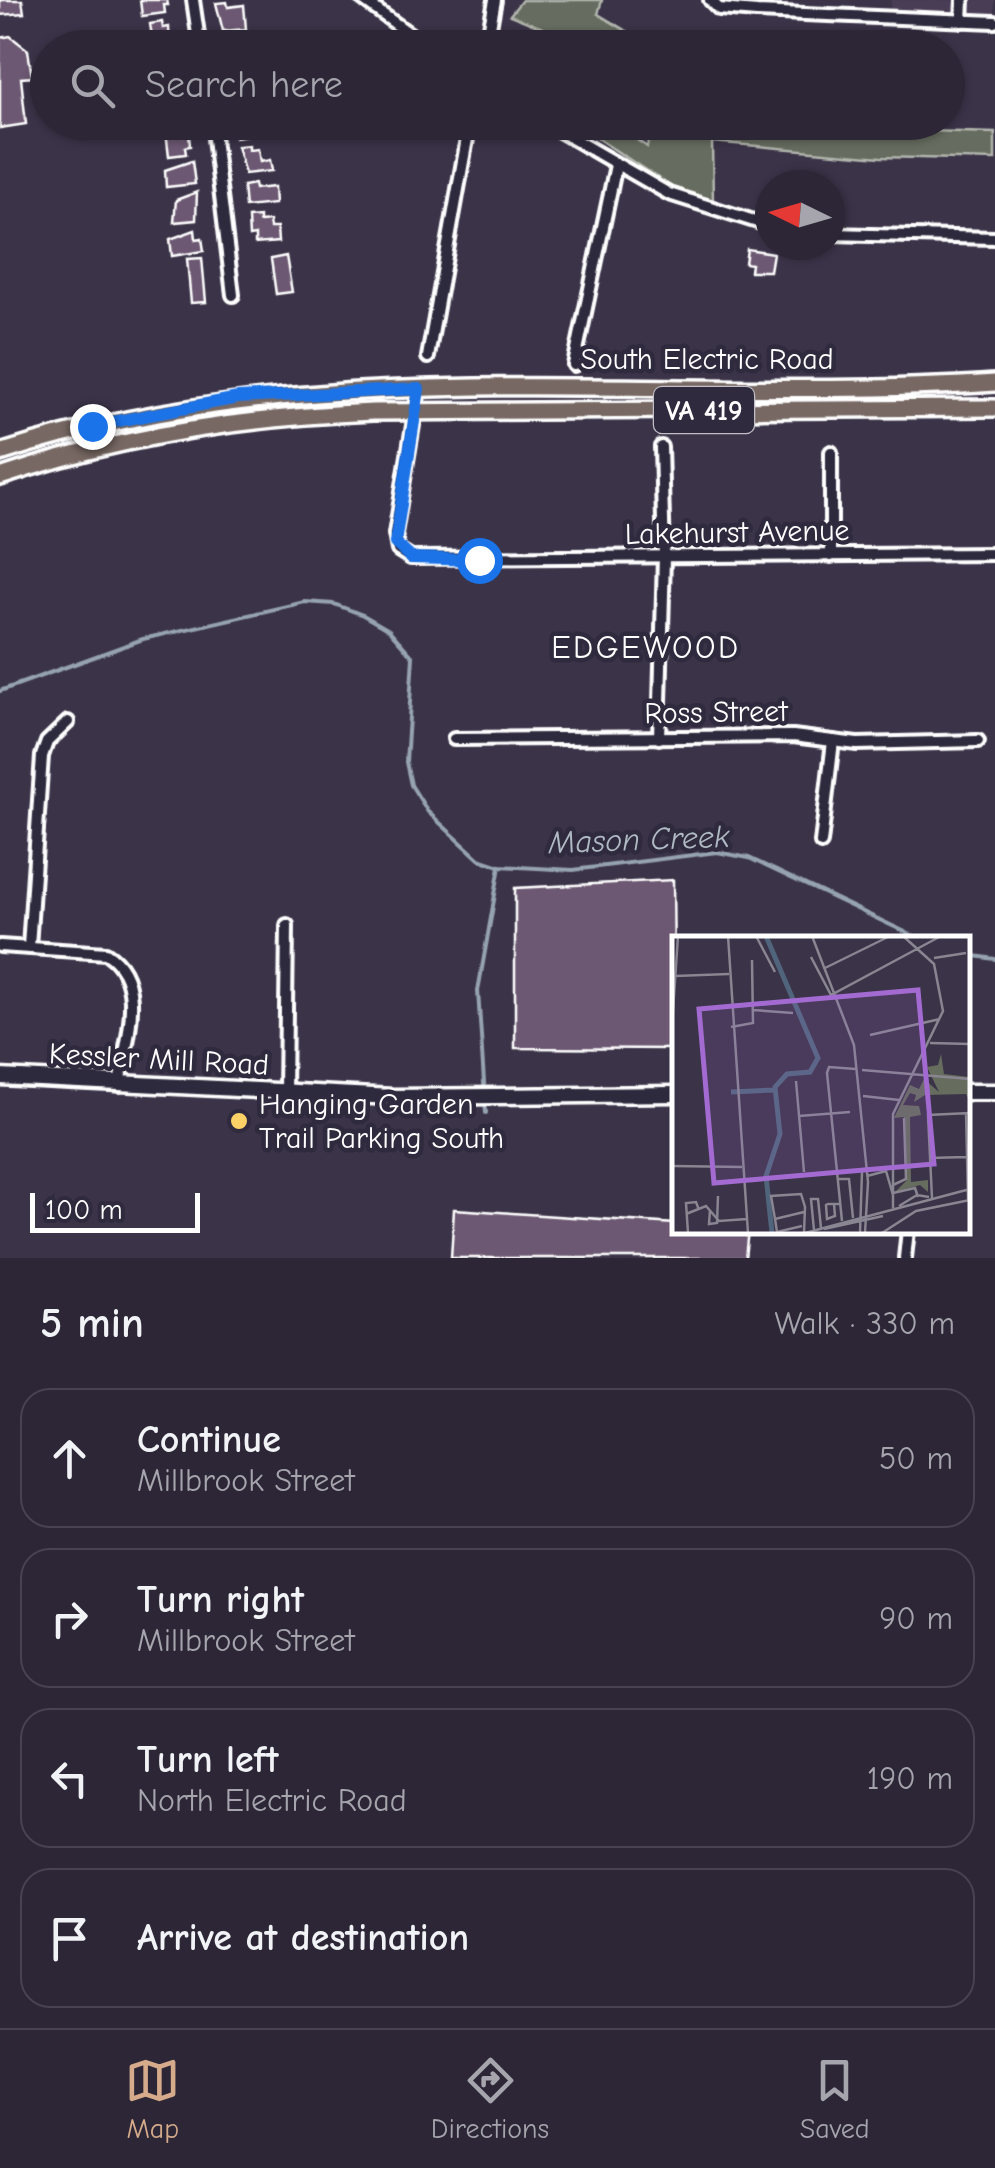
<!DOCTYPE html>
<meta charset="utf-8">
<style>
body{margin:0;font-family:"Comic Neue",sans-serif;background:#342e3e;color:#f1f3f6}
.compass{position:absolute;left:755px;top:170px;width:90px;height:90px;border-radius:50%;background:#2c2636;box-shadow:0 2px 8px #0004;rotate:275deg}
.scale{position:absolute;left:30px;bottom:25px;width:170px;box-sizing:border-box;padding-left:10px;border:5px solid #fff;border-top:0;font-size:28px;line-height:35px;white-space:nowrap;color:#fff;-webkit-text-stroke:8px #2f2a3d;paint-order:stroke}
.stop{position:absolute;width:30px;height:30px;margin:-22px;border:8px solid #1a73e8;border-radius:50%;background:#fff}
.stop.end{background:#1a73e8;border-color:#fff;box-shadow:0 2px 10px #0008}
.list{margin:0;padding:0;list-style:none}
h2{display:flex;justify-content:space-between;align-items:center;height:130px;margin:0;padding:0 40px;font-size:42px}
h2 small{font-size:32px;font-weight:400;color:#a6a5ad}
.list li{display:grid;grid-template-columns:65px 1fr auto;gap:30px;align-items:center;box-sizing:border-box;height:140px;margin:0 20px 20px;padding:0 20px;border:2px solid #484351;border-radius:30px}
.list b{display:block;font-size:38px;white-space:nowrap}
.list p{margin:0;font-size:32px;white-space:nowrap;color:#a6a5ad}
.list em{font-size:32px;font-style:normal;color:#a6a5ad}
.icon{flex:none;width:55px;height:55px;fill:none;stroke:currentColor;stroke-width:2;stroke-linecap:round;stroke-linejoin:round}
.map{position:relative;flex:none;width:995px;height:1258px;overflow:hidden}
.search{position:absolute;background:#2c2636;box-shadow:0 2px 8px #0004;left:30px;right:30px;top:30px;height:110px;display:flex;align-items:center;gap:25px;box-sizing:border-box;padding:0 35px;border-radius:55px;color:#a6a5ad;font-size:38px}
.sheet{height:770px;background:#2c2636}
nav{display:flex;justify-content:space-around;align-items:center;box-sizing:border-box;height:140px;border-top:2px solid #484351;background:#2c2636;font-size:28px;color:#a6a5ad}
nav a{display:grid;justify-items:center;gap:5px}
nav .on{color:#d6ab8b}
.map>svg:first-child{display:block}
.built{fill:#4a3e55}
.green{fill:#666c5e;stroke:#b2b6ae;stroke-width:2.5}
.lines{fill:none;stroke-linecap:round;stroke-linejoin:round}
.stream{stroke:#96a3b0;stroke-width:4}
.building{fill:#6c5972;stroke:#fff;stroke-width:2.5}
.street-casing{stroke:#fff;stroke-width:18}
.secondary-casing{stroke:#fff;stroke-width:21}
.primary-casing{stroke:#fff;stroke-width:22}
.street{stroke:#2f2a3d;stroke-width:10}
.secondary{stroke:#2f2a3d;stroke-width:14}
.primary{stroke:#776864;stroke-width:15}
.route{stroke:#1a73e8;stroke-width:12}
.poi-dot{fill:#ffd166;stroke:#2f2a3d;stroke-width:4}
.labels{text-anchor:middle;stroke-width:9;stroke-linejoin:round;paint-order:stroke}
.shield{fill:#2f2a3d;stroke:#c1bfc5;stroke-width:2.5}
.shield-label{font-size:28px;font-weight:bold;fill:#fff}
.street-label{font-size:30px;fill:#fff;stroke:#2f2a3d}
.poi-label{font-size:30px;fill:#fff;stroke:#2f2a3d;text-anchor:start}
.neighbourhood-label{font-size:32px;letter-spacing:2.5px;fill:#fff;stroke:#2f2a3d}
.water-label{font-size:32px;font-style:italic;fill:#b0bac4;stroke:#2f2a3d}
.inset-river{fill:none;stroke:#50657c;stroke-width:5}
.inset-road{fill:none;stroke:#898591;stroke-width:2.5}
.view{fill:#a36bd2;fill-opacity:0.15;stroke:#a36bd2;stroke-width:5}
.inset-edge{fill:none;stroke:#fff;stroke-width:5}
</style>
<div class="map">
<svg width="995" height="1258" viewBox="0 0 995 1258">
<rect width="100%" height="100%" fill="#3b3348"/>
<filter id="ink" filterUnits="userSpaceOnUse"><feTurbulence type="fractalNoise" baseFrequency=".01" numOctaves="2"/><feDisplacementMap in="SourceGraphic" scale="20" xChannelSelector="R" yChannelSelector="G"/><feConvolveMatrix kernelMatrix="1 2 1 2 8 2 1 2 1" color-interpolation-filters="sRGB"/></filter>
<g filter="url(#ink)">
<path class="built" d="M891,0H995V16L890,12Z"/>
<g class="green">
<path d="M522,0H602L598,14L643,41L642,47H563L550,31L510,15Z"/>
<path d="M652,122H823L824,128L995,133V160L881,157L712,142L713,202L679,192L574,123H612L647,147Z"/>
</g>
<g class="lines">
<g class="stream">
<path d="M0,691L143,639L305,602L334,604L363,615L389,630L413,657L406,762L411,785L428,812L479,859L500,866L573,870L717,852L749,858L918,938"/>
<path d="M968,955L995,959"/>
<path d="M486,1113L478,991L500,866"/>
</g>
</g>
<g class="building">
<path d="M0,0H22L24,13L0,15Z"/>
<path d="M140,0H167L168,5H164L165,13L142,16Z"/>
<path d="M227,2L228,7L244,5L246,29L223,31L216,3Z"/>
<path d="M162,22L163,28L169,27L170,48H148L153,43L150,24Z"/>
<path d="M10,36L28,50L32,77L21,78L26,124L0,128V38Z"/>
<path d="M233,122H260L261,133L235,137Z"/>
<path d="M182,129L183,136L189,135L190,146L185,147L186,154L169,156L166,131Z"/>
<path d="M249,145V150L258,149L260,162L270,160L272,171L245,174L237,146Z"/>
<path d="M192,161L195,184L166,187L165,170Z"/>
<path d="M254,184L255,189L274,187L275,204L245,207L243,186Z"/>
<path d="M197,192L196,220L174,222L176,200Z"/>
<path d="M259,217V222L269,221L270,228H277L278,242L255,244V236L249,237L248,218Z"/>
<path d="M195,230L196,239L202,238L204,251L172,256L170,239Z"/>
<path d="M747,249L773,253L770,271H750L751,264L745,263Z"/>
<path d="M286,256L292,292L276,294L271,259Z"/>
<path d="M202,258L206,302L191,303L187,259Z"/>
<path d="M673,880L675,1049L515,1048V888Z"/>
<path d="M454,1209L675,1224V1230H748L745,1258H451Z"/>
</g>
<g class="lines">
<defs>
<g id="street">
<path d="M193,0L200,48"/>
<path d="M363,0L429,48"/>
<path d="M710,0L719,9L757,12L995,22"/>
<path d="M962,21L963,0"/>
<path d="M486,48L495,0"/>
<path d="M212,122L233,295"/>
<path d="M544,122L669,194L770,226"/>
<path d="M830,234L995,238"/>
<path d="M428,357L470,122"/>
<path d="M574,365L616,165"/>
<path d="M419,389L395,534L398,550L411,558L995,554"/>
<path d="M831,556V452"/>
<path d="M659,738L664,557L661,447"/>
<path d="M454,739L793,736L857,744L978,741"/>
<path d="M821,843L833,741"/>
<path d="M0,946L106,953C149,980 125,1043 119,1085"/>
<path d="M29,947L42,756L47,742L68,722"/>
<path d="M285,1094L287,925"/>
<path d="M905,1258L908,1230"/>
</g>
<g id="secondary">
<path d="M0,1077L393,1097L675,1094"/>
<path d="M968,1092H995"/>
</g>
<g id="primary">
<path d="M0,453C325,348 661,405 995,383"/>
<path d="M0,477C121,436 245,417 373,412L995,408"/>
</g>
</defs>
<use href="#street" class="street-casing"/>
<use href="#secondary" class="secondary-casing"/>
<use href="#primary" class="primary-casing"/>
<use href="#street" class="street"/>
<use href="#secondary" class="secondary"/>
<use href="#primary" class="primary"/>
</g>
</g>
<g class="lines" filter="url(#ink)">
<path class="route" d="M92,426L238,398L419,389L395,543L411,558L479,560"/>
</g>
<circle class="poi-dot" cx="239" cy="1121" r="10"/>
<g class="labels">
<rect class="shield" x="654" y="387" width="100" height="46" rx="8"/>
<g class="shield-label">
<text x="704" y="420">VA 419</text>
</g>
<g class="street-label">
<text x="707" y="369">South Electric Road</text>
<text transform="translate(737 532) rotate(-1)" y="10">Lakehurst Avenue</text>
<text transform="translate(716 712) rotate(-1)" y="10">Ross Street</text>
<text transform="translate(159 1059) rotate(3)" y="10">Kessler Mill Road</text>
</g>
<g class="poi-label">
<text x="259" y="1114">Hanging Garden<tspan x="259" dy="34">Trail Parking South</tspan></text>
</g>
<g class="neighbourhood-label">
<text x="646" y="658">EDGEWOOD</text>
</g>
<g class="water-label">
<text transform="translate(639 839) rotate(-2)" y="11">Mason Creek</text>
</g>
</g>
<g transform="translate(672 936)">
<rect width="298" height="298" fill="#3b3348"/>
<path d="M269,118L272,138L297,141V164L294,158L253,159L242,166L244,159L238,157L231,169L247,170L249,179L238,181L239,246L256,244V256L248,249L223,256L235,244L232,181L222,182L238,149L247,153L252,143L267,156L255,131L266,129Z" fill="#666c5e"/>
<path class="inset-river" d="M94,0L146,122L138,136L115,138L103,151L108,198L94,240L100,297M59,156L101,154"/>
<path class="inset-road" d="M56,0L76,297M84,0L103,36M140,0L182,109L196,246L193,297M139,21L159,59L269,0M262,22L294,17M153,32L218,0M3,40L57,38M81,74L121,77M0,91L6,0M59,91L81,87L80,24M198,99L268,83M258,107L298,108M190,134L298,143M124,145L132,236M191,160L227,164M294,177L296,264M127,180L178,176M257,222L294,221M0,230L70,231M195,240L214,235L221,259M166,243H177L181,282M221,249L234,243L232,182M221,257L243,252L246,261M260,262L256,179L298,177M162,268L163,280L155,283L154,269L156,268H168M227,270L245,259L257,261M221,272V178L271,75L262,28L231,0M38,274L37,288L45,287L46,260M14,278L34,270L47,285L75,283M103,283L105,296L130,290M170,285L155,137L157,131L184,133M152,293L211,280M142,294L139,263H146L149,292M16,297L14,267L24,266L27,274M132,297L133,271L129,258L99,260L103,283L132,276M133,297L298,253M188,297L190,236M210,297L244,275L298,264"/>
<path class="view" d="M246,54L262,228L42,247L27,73Z"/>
<rect width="298" height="298" class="inset-edge"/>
</g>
</svg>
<svg class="compass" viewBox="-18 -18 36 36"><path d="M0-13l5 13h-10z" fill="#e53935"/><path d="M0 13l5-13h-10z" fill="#a6a5ad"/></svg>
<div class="scale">100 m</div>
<div class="stop" style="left:479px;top:560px"></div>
<div class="stop end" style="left:92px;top:426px"></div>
<div class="search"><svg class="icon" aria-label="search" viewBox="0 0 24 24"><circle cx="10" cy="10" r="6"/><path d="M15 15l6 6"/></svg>Search here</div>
</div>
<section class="sheet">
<h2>5 min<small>Walk · 330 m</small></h2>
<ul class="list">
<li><svg class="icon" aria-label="ahead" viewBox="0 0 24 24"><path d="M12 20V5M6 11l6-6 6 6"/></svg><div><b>Continue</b><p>Millbrook Street</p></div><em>50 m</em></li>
<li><svg class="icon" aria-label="right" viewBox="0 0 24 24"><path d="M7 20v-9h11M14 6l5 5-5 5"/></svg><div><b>Turn right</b><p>Millbrook Street</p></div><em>90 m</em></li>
<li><svg class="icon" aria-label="left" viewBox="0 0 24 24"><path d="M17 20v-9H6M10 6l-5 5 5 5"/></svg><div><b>Turn left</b><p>North Electric Road</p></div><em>190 m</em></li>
<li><svg class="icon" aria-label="arrive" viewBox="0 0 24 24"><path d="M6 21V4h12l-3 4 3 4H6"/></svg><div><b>Arrive at destination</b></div></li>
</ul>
</section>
<nav>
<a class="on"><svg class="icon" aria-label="map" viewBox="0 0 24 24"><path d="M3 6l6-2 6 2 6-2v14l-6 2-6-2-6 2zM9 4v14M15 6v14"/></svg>Map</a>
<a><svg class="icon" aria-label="directions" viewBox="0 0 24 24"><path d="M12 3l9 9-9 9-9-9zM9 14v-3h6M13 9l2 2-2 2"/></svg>Directions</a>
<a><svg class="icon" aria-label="saved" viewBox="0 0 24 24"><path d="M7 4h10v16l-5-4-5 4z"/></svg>Saved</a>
</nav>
